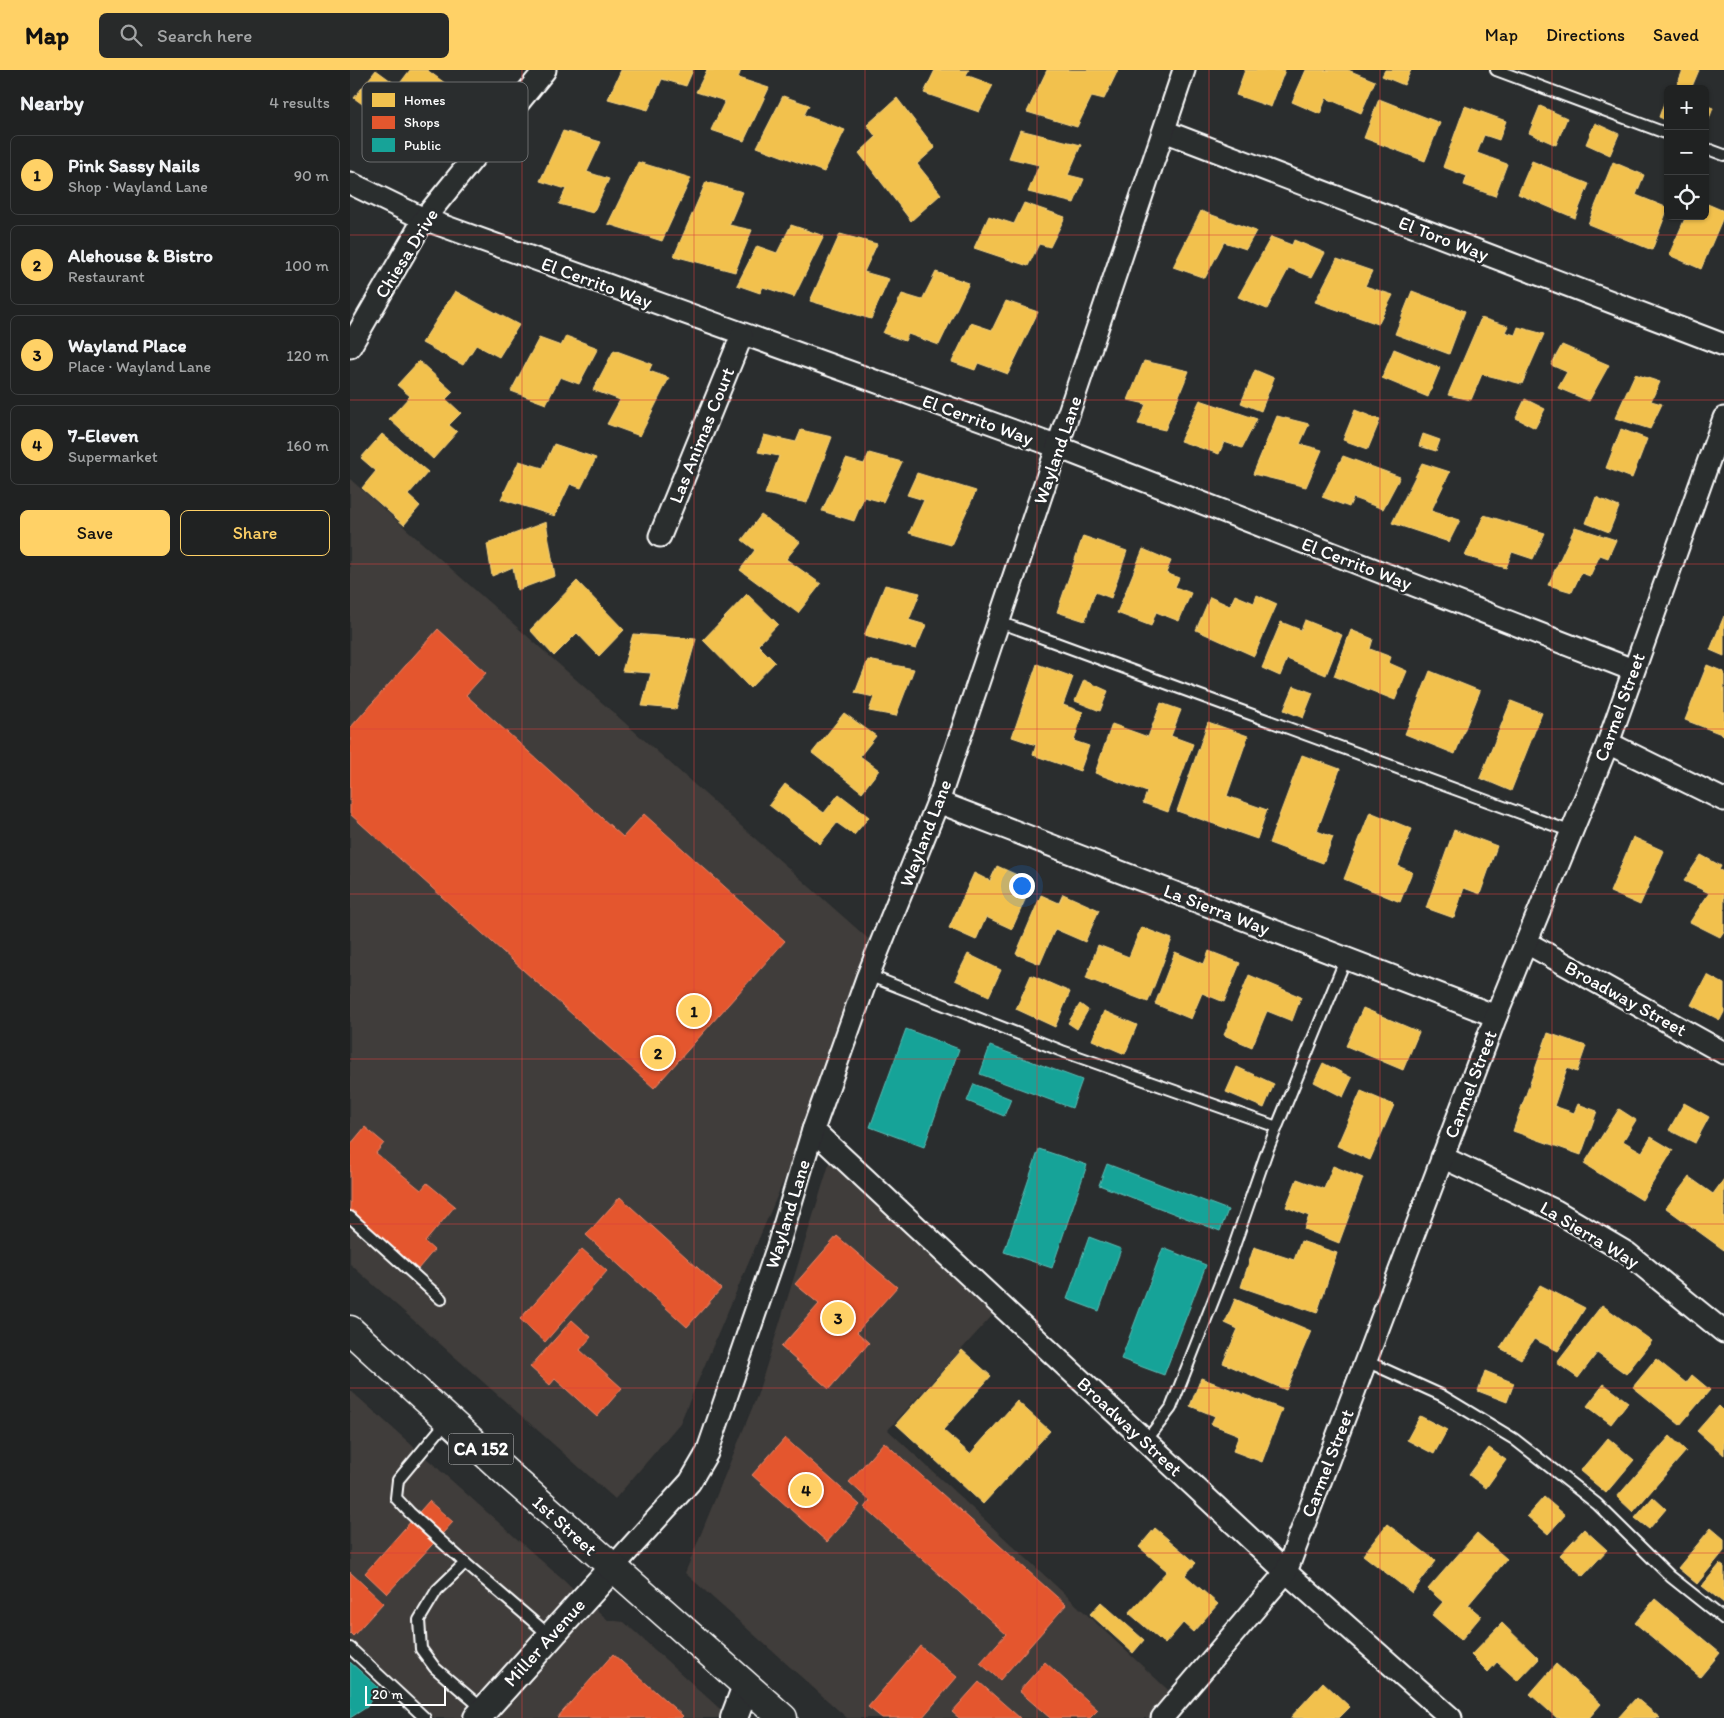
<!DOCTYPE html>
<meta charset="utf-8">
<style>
body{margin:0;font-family:Itim,sans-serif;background:#282a2a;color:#f1f3f6}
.controls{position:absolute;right:15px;top:15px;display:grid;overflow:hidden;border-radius:8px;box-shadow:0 1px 4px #0004}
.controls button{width:45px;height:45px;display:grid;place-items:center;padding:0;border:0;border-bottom:1px solid #3d3f40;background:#202222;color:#f1f3f6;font:25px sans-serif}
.scale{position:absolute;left:15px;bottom:12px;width:81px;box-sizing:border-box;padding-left:5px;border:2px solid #fff;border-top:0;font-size:14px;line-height:18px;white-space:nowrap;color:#fff;-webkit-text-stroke:4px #2a2d2e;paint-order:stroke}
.you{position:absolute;left:671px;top:815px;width:18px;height:18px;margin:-12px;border:4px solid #fff;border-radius:50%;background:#1a73e8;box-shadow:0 0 0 8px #1a73e833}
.badge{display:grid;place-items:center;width:32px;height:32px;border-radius:50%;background:#ffd166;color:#111;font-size:16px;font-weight:700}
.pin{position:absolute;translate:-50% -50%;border:2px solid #fff;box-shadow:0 1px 5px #0006}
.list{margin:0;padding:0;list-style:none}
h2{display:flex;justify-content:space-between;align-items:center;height:65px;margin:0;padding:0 20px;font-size:21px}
h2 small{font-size:16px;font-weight:400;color:#a2a4a5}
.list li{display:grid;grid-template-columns:32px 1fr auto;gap:15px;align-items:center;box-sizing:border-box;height:80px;margin:0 10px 10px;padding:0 10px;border:1px solid #3d3f40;border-radius:8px}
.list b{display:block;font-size:19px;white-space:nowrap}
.list p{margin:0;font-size:16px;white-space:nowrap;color:#a2a4a5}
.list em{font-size:16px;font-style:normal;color:#a2a4a5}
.actions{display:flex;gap:10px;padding:15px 20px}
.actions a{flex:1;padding:11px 0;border:1px solid #ffd166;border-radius:8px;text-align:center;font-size:18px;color:#ffd166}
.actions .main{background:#ffd166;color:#111}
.icon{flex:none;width:28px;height:28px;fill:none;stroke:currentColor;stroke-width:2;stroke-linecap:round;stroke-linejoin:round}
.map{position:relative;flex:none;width:1374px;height:1648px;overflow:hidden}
header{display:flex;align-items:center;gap:30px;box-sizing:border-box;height:70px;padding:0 25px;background:#ffd166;color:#111}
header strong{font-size:24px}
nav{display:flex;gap:28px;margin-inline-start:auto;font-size:18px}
.search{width:350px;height:45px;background:#282a2a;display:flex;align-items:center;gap:12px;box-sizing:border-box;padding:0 18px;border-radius:8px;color:#a2a4a5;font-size:19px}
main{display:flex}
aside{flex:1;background:#202222}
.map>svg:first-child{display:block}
.built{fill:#3f3c3a}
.homes{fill:#f2c14e;stroke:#f6d483}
.shops{fill:#e4572e;stroke:#ec896d}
.public{fill:#17a398;stroke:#5dbfb7}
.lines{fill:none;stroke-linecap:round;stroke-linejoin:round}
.service-casing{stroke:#fff;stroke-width:14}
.minor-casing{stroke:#fff;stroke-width:25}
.tertiary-casing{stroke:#fff;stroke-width:30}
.primary-casing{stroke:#fff;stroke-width:31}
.service{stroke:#2a2d2e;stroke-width:10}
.minor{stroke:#2a2d2e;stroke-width:21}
.tertiary{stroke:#2a2d2e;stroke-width:26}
.primary{stroke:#2a2d2e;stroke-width:28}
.grid{fill:none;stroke:#da3e3e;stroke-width:1;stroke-opacity:0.55}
.labels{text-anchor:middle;stroke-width:5;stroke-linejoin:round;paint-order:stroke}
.shield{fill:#2a2d2e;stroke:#bfc0c0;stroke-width:1}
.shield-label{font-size:18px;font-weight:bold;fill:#fff}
.street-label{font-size:19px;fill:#fff;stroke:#2a2d2e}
.key{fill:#2a2d2e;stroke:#6a6c6d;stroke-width:1}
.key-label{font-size:14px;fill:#fff}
</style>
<header>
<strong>Map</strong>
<div class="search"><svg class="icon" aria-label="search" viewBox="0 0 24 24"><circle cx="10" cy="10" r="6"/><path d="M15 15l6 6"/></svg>Search here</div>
<nav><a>Map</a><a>Directions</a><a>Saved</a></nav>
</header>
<main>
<aside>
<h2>Nearby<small>4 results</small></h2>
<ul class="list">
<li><span class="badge">1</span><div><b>Pink Sassy Nails</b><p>Shop · Wayland Lane</p></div><em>90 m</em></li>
<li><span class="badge">2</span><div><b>Alehouse &amp; Bistro</b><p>Restaurant</p></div><em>100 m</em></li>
<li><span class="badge">3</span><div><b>Wayland Place</b><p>Place · Wayland Lane</p></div><em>120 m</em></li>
<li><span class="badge">4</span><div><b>7-Eleven</b><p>Supermarket</p></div><em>160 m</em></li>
</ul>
<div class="actions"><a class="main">Save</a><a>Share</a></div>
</aside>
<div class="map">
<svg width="1374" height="1648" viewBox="0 0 1374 1648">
<rect width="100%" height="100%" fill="#2a2d2e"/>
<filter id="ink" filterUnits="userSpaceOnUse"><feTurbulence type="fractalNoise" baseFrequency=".02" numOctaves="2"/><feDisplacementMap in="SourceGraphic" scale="10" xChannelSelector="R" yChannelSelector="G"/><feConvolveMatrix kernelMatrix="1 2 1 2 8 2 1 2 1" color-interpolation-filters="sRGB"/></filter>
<g filter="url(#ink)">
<g class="built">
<path d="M0,409L532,881L330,1353L265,1429L0,1194Z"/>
<path d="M481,1088L651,1236L538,1360L829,1630L814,1648H497L335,1503L407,1326Z"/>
<path d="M0,1320L258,1550L274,1552L380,1648H84L0,1572Z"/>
</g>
<g class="homes">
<path d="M26,0L48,16L60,0H77L103,19L76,54L68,48L55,65L4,28Z"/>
<path d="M271,0H343L336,16L312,9L298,40L258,29Z"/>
<path d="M357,0H391L388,8L419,18L394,71L361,60L375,31L346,22Z"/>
<path d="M585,0H619L616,5L643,15L629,42L574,23Z"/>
<path d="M697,0H768L754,29L742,26L727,57L677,42Z"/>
<path d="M895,0H935L921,37L886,25Z"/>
<path d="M956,0H998L1025,11L1011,43L976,28L970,44L942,32Z"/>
<path d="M1035,0H1061L1054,15L1032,6Z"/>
<path d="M1333,0H1349L1341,19L1327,15Z"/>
<path d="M1318,22V51L1309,47Z"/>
<path d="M433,26L459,35L454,45L495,60L474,102L407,77Z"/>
<path d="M547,28L585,78L567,94L591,124L561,151L509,83L526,67L517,55Z"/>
<path d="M1029,29L1090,53L1075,91L1014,68Z"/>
<path d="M1355,35L1363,38L1355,60Z"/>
<path d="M1115,36L1156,51L1149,70L1134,65L1127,83L1157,94L1145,126L1114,115L1117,106L1093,97Z"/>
<path d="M1190,36L1217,48L1206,75L1179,63Z"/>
<path d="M1245,53L1269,64L1260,85L1236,74Z"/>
<path d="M670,60L731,75L718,105L734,109L724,133L678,122L689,95L659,88Z"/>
<path d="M213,61L251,72L237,102L259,109L243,143L209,134L216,119L190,111Z"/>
<path d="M1182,91L1239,114L1225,148L1168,124Z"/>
<path d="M288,92L341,108L312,171L258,154Z"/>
<path d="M1263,92L1294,105L1286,125L1318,138L1302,180L1238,154Z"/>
<path d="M356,112L393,122L379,155L402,160L385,202L324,186Z"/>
<path d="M674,133L715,147L700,177L689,174L678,196L624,178L639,146L664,154Z"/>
<path d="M1355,133L1374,141V145L1351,199L1319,185L1336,146H1355Z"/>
<path d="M851,141L906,161L896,179L874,172L855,208L823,197Z"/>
<path d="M441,155L474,166L444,227L413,217L410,223L387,215L407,176L427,183Z"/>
<path d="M490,164L527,174L514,202L539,209L521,249L460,231Z"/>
<path d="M921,167L942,175L944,170L975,183L962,207L939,198L917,239L888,227Z"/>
<path d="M987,189L1022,201L1015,216L1043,225L1028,254L965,232Z"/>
<path d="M586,202L619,213L589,275L558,264L555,271L533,263L552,224L572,230Z"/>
<path d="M105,221L169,255L149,287L126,275L113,295L72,273Z"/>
<path d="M1062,221L1115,241L1099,284L1045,264Z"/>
<path d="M656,231L688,242L658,304L628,293L625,300L602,292L621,253L642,260Z"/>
<path d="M1131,248L1158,256L1155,262L1165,265L1168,257L1194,264L1172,314L1132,304L1121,330L1098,325Z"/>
<path d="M216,266L248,278L229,314L210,307L196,334L161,321L189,268L211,276Z"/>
<path d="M1212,275L1259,295L1239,331L1208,318L1217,302L1201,295Z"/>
<path d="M1044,279L1090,298L1078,327L1032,308Z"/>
<path d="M264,280L302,294L299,301L319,308L290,366L257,354L270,330L243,320Z"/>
<path d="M69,291L103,322L96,329L111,343L99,355L107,362L83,389L39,349L60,326L47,315Z"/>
<path d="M794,291L839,301L815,360L788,354L796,334L778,330Z"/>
<path d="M905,300L924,308L911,341L891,333Z"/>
<path d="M1285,304L1310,312L1301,331L1312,334L1300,359L1265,348Z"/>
<path d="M1175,329L1195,339L1185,358L1166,348Z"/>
<path d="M850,330L907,349L892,378L874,372L869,384L830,371Z"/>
<path d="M1005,340L1030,350L1018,379L993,370Z"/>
<path d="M927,346L959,354L950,374L972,380L956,417L903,404Z"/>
<path d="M1271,359L1297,369L1282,408L1256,398Z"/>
<path d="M451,360L482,367L457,433L415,424L429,386L408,382L414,365L446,372Z"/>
<path d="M32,364L78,402L58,425L70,436L54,455L12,418L26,401L11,388Z"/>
<path d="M1073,364L1090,370L1086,381L1069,376Z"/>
<path d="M204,374L246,388L231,418L220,414L205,446L151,429L169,391L193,398Z"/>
<path d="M519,383L552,392L533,432L514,427L504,451L472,441L496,389L514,394Z"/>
<path d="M993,386L1050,407L1033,439L1003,428L999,437L972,427Z"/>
<path d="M1072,393L1100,402L1081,441L1110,450L1099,472L1042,453Z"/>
<path d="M567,403L626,421L601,475L559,463L574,430L557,425Z"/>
<path d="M1246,427L1269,437L1259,462L1236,453Z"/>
<path d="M411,445L450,472L436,489L471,514L448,543L390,500L405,480L392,470Z"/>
<path d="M1134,445L1195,463L1183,489L1162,482L1156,498L1115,486Z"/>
<path d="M196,452L205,506L167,520L163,497L142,506L137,474Z"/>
<path d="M1225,457L1266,470L1258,488L1250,485L1240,506L1231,503L1222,522L1198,515Z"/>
<path d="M733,466L777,481L761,528L745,522L735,551L707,542Z"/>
<path d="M793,479L821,491L816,503L829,508L825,517L841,523L829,551L806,542L801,556L767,543Z"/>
<path d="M227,511L274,560L249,586L227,563L204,586L180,560Z"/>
<path d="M535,515L570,523L559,550L576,555L566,579L514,566Z"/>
<path d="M397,524L428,554L408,575L425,592L400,618L353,570Z"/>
<path d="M885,525L904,533L907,525L927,534L904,586L846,560L860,527L880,536Z"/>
<path d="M1374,546V586L1360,580Z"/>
<path d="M955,550L992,565L976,605L937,589L930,606L912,598L931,552L951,560Z"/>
<path d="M1001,560L1023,569L1020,579L1041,587L1039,593L1057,601L1045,630L984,606Z"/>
<path d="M283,564L346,569L326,639L292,636L301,603L272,601Z"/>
<path d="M518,590L564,599L546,646L519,641L524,627L505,623Z"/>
<path d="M687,594L723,607L713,635L733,642L724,671L739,676L730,701L683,685L686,675L662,667Z"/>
<path d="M1357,595L1374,602V665L1335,650Z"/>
<path d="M1080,601L1130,621L1105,684L1055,664Z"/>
<path d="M734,610L758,621L750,641L725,631Z"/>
<path d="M944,616L963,623L953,648L934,640Z"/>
<path d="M1161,631L1192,643L1161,721L1130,708Z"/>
<path d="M811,633L831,640L821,666L843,674L818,742L793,733L797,722L745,703L762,654L798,667Z"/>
<path d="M494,643L526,666L510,686L529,700L512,722L462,683Z"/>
<path d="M858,652L898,666L877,726L917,740L907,769L827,741Z"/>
<path d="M952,685L990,699L967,761L983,767L973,793L919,773Z"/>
<path d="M435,714L474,743L489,724L519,747L504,765L487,753L470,774L419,735Z"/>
<path d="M1020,742L1062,759L1048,796L1062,802L1050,832L994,809Z"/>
<path d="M1104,760L1147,776L1130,824L1114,818L1104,848L1076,838Z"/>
<path d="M1283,767L1314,781L1290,835L1260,822Z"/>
<path d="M1351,785L1371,796L1369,800L1374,802V861L1370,867L1340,852L1359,823L1334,811Z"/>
<path d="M647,796L683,812L662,859L636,847L626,870L599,858L624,803L640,811Z"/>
<path d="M713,824L749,840L735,872L705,859L690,894L666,884L691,825L709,833Z"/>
<path d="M791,857L822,869L798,932L736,908L748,875L779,887Z"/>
<path d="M859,881L890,893L874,932L852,923L841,949L805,934L825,882L854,894Z"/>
<path d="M618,884L651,900L639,926L605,910Z"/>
<path d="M681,905L720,922L705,957L666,939Z"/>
<path d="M899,905L951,927L942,951L917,941L902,977L874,965Z"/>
<path d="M1357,905L1374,914V942L1370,950L1341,935Z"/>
<path d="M730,934L738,940L727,959L718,953Z"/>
<path d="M1013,938L1069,962L1053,1000L996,976Z"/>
<path d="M754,941L787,955L775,984L742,970Z"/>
<path d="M1198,963L1236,976L1227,1002L1217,998L1204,1036L1224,1043L1228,1034L1247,1041L1231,1085L1163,1061Z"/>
<path d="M973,993L1002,1008L993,1027L964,1012Z"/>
<path d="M887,997L924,1014L914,1038L876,1022Z"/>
<path d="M1011,1021L1044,1035L1020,1090L987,1076Z"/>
<path d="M1334,1033L1359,1047L1345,1073L1319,1060Z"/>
<path d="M1269,1039L1286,1050L1273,1071L1292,1082L1301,1067L1323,1080L1292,1130L1234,1094Z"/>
<path d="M983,1096L1013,1108L989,1173L954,1159L959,1146L936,1137L947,1109L974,1119Z"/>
<path d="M1339,1107L1363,1124L1374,1109V1180L1316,1138Z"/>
<path d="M951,1171L987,1183L967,1243L891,1217L904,1177L944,1190Z"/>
<path d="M1190,1215L1235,1238L1208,1281L1184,1269L1171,1289L1150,1278Z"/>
<path d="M885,1229L961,1261L936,1320L873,1293L888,1259L875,1253Z"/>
<path d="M1252,1235L1302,1271L1276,1304L1247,1283L1228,1308L1207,1293Z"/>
<path d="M612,1280L641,1306L593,1360L620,1384L667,1331L700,1361L633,1434L546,1354Z"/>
<path d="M1306,1289L1336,1313L1342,1305L1360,1320L1330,1355L1283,1317Z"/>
<path d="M1135,1301L1164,1313L1157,1332L1128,1321Z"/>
<path d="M851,1308L932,1339L912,1392L883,1381L889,1365L861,1354L865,1346L840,1336Z"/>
<path d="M1254,1314L1278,1332L1261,1354L1237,1336Z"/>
<path d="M1369,1336L1374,1341V1385L1347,1361Z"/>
<path d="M1070,1346L1097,1360L1084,1384L1057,1370Z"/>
<path d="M1320,1366L1336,1381L1283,1442L1267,1427Z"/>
<path d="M1258,1368L1284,1390L1256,1423L1230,1401Z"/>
<path d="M1139,1378L1156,1390L1136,1418L1119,1405Z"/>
<path d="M1194,1427L1215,1445L1198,1464L1177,1446Z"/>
<path d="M1303,1427L1316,1439L1299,1459L1285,1448Z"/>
<path d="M1037,1454L1086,1491L1062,1523L1013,1485Z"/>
<path d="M805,1458L846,1493L835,1505L868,1534L843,1562L833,1553L815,1574L779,1543L817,1501L789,1477Z"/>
<path d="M1361,1458L1374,1469V1481L1347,1514L1328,1498Z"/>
<path d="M1234,1459L1257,1480L1233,1506L1210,1485Z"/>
<path d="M1127,1463L1157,1489L1118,1535L1131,1546L1111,1570L1082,1545L1093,1532L1078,1519Z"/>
<path d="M1370,1494L1374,1497V1533L1352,1516Z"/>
<path d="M1305,1529L1370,1583L1350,1607L1285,1553Z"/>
<path d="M751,1532L794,1570L783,1583L740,1544Z"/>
<path d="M1152,1553L1189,1589L1168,1611L1147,1592L1138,1602L1121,1585Z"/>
<path d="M1206,1594L1251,1634L1239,1648H1207L1180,1624Z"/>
<path d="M973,1612L1000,1637L989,1648H940Z"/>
<path d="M1286,1628L1310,1648H1268Z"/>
</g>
<g class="shops">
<path d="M88,559L136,603L116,625L273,767L294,744L435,871L304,1018L0,744V658Z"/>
<path d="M15,1057L34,1073L26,1083L71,1120L77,1113L105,1136L75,1172L84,1180L68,1199L0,1143V1075Z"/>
<path d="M270,1127L371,1219L337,1257L236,1165Z"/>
<path d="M487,1166L547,1217L507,1262L519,1273L479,1319L431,1277L469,1234L445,1214Z"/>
<path d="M232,1179L257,1201L195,1272L170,1249Z"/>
<path d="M222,1250L241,1267L230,1280L272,1318L247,1347L205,1309L200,1315L180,1297Z"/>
<path d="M435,1368L510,1435L477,1472L402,1405Z"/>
<path d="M534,1372L716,1535L650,1610L630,1593L656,1564L515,1438L520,1431L499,1412Z"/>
<path d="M79,1431L103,1452L37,1524L15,1503Z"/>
<path d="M0,1502L33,1533L3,1566L0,1563Z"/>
<path d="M570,1576L607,1607L572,1648H532L518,1637Z"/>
<path d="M263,1584L333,1646L331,1648H207Z"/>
<path d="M695,1592L748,1640L740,1648H700L669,1621Z"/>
<path d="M629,1612L670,1648H609L602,1642Z"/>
</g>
<g class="public">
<path d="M556,959L609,979L574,1077L520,1057Z"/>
<path d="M640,976L732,1010L722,1038L630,1004Z"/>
<path d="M624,1014L661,1029L654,1046L617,1031Z"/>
<path d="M689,1079L737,1095L702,1198L654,1182Z"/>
<path d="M757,1094L878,1140L870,1161L749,1115Z"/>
<path d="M739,1167L771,1179L749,1241L717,1229Z"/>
<path d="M813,1178L856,1195L814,1305L771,1289Z"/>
<path d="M0,1592L28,1617L17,1637L0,1648Z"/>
</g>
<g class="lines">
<defs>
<g id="service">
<path d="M1146,0L1318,64"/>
<path d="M1355,78L1374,85"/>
<path d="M649,552L1222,762"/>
<path d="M518,905L712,981L927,1057"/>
<path d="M0,1147L91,1229"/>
<path d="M1016,1291L1091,1325L1164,1369L1247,1434L1321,1507L1374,1549"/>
<path d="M98,1350L48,1410L46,1428L60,1443L115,1493"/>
<path d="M796,1371L821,1338L880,1188L917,1081L996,888"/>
<path d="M0,1578L75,1648"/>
<path d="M133,1639L85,1598L71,1579L69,1550L87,1520L115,1493L199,1565"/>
</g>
<g id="minor">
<path d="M814,61L1374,275"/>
<path d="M0,113L74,149L708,377L1283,600"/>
<path d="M0,277L74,149L195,0"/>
<path d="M310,466L392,265"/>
<path d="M1258,673L1374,730"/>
<path d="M588,732L1146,946"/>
<path d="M1177,873L1374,983"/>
<path d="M463,1060L936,1502L1101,1648"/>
<path d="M1092,1087L1206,1141L1277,1183L1374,1262"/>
<path d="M263,1497L340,1412L357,1383L427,1179L463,1060L517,908L588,732L834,0"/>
<path d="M812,1648L936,1502L1146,946L1258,673L1374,348"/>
</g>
<g id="tertiary">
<path d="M127,1648L263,1497"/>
<path d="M384,1648L396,1616"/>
</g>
<path id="primary" d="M0,1260L160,1406L433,1648"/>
</defs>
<use href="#service" class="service-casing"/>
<use href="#minor" class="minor-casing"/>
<use href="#tertiary" class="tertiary-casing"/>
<use href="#primary" class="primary-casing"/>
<use href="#service" class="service"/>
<use href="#minor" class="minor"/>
<use href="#tertiary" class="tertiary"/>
<use href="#primary" class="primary"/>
</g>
</g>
<path class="grid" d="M172,0V1648M344,0V1648M515,0V1648M687,0V1648M859,0V1648M1030,0V1648M1202,0V1648M0,165H1374M0,330H1374M0,494H1374M0,659H1374M0,824H1374M0,989H1374M0,1154H1374M0,1318H1374M0,1483H1374"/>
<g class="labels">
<rect class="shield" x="98.5" y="1363.5" width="65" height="31" rx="4"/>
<g class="shield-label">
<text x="131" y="1385">CA 152</text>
</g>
<g class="street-label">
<text transform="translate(1094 168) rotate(21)" y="7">El Toro Way</text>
<text transform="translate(56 183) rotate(-58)" y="7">Chiesa Drive</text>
<text transform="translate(247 212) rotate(20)" y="7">El Cerrito Way</text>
<text transform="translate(628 349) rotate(20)" y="7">El Cerrito Way</text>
<text transform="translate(351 365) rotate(-68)" y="7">Las Animas Court</text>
<text transform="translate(707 380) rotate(-71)" y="7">Wayland Lane</text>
<text transform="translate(1007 493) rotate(21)" y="7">El Cerrito Way</text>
<text transform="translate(1269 637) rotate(-70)" y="7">Carmel Street</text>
<text transform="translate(575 763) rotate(-69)" y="7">Wayland Lane</text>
<text transform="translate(867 839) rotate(21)" y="7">La Sierra Way</text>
<text transform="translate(1276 928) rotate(29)" y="7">Broadway Street</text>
<text transform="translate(1120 1014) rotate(-69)" y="7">Carmel Street</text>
<text transform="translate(437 1144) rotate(-73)" y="7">Wayland Lane</text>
<text transform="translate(1240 1164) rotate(31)" y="7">La Sierra Way</text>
<text transform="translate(780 1356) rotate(43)" y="7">Broadway Street</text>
<text transform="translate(977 1393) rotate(-69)" y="7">Carmel Street</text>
<text transform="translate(215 1455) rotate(42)" y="7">1st Street</text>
<text transform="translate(194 1572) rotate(-48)" y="7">Miller Avenue</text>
</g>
</g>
<rect x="12" y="12" width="166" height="80" rx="8" class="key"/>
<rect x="22" y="23" width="23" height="14" fill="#f2c14e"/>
<rect x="22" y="46" width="23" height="13" fill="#e4572e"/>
<rect x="22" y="68" width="23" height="14" fill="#17a398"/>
<g class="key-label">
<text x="54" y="35">Homes</text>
<text x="54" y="57">Shops</text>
<text x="54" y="80">Public</text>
</g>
</svg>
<div class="controls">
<button>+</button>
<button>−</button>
<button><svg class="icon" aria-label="locate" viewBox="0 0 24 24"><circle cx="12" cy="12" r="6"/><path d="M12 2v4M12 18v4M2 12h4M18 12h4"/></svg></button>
</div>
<div class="scale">20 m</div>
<div class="you"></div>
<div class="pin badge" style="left:344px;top:941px">1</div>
<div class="pin badge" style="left:308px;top:983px">2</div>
<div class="pin badge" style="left:488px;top:1248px">3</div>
<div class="pin badge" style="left:456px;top:1420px">4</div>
</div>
</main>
